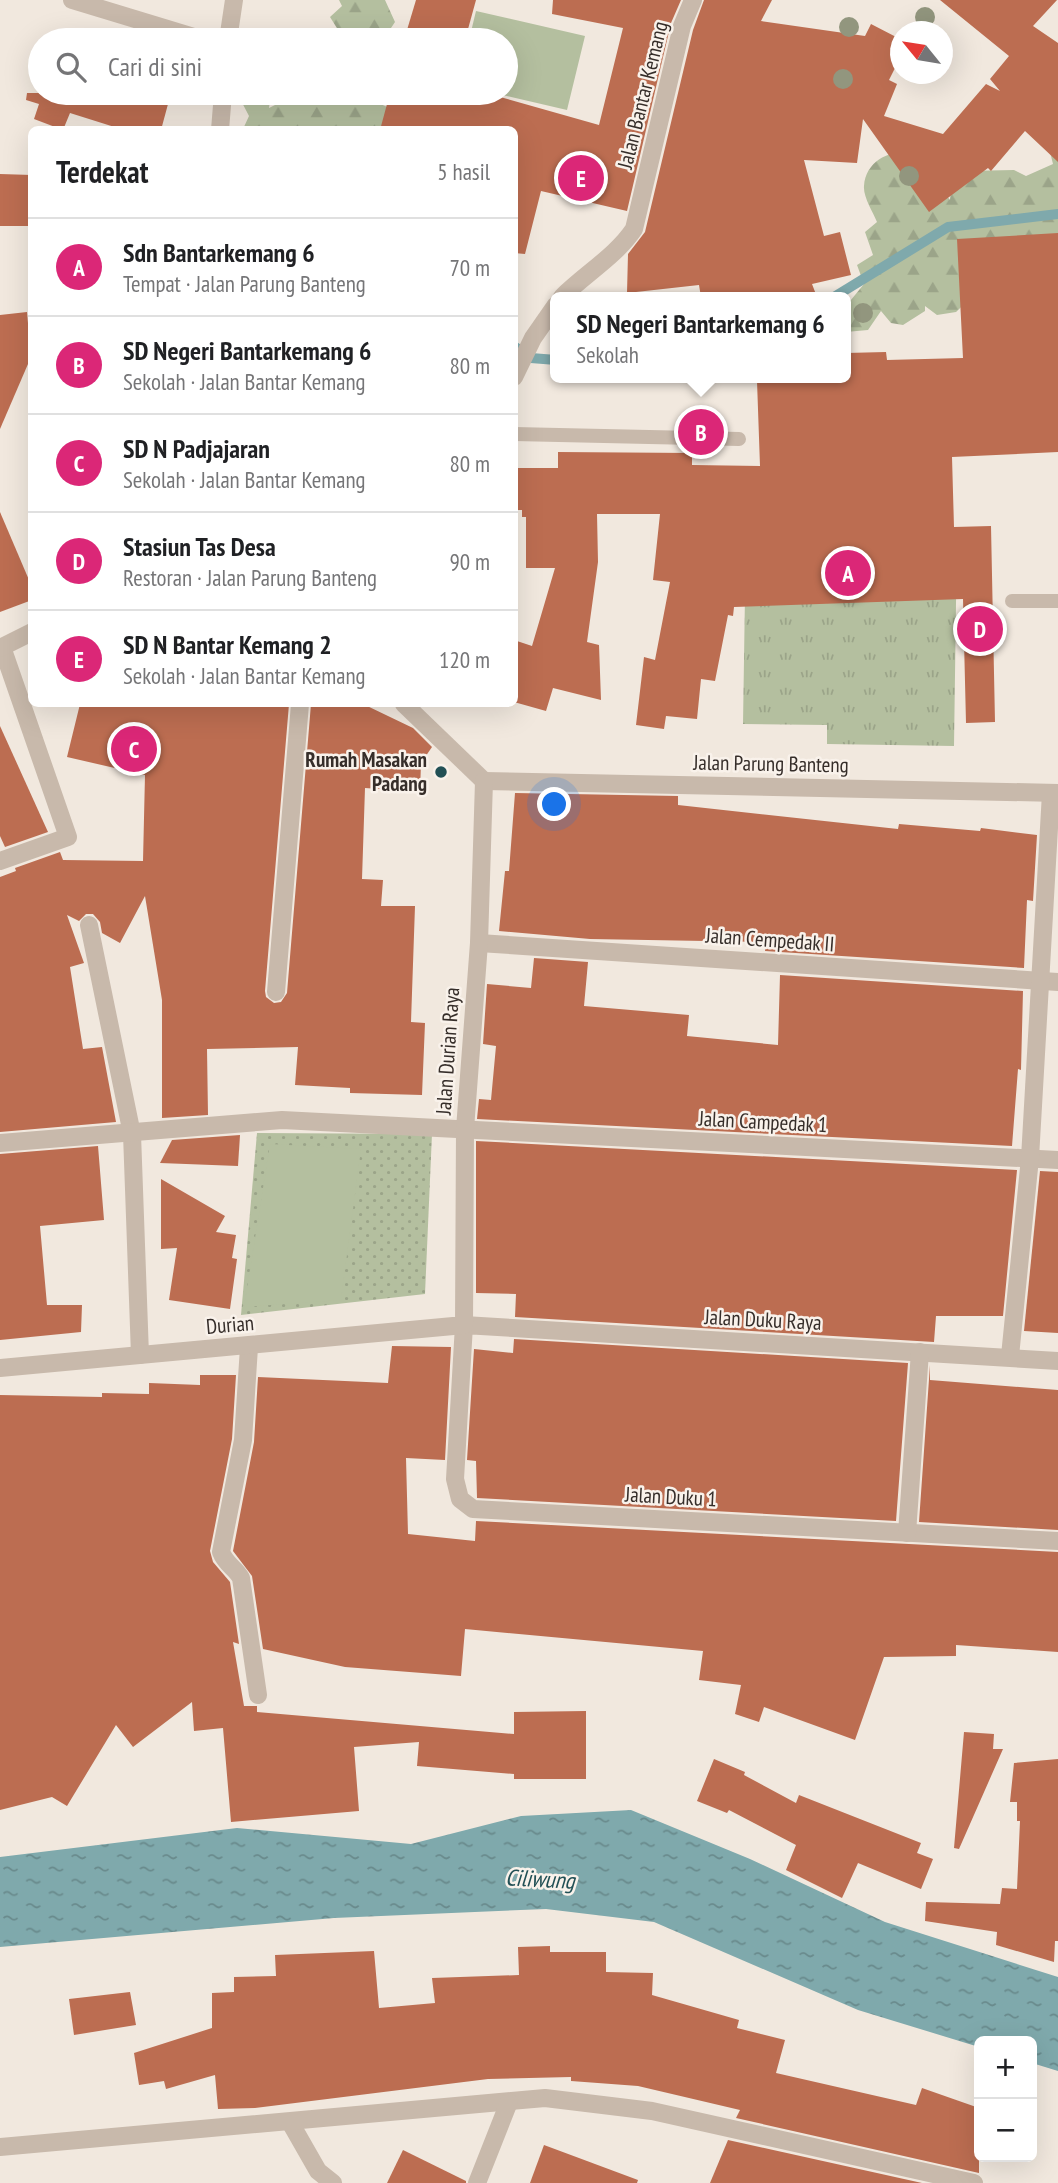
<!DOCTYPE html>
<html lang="id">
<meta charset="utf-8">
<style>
body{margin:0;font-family:"PT Sans Narrow",sans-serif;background:#f6f6f6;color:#202124}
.controls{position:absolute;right:21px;bottom:21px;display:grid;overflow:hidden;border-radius:10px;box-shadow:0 7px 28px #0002}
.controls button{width:63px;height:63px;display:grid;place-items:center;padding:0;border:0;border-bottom:2px solid #e0e0e0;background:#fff;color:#202124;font:35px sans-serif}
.compass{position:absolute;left:890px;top:21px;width:63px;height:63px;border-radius:50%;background:#fff;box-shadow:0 7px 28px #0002;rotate:300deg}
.you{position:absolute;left:555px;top:805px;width:24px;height:24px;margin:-18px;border:5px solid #fff;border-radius:50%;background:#1a73e8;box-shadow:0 0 0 10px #1a73e833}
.badge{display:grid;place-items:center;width:46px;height:46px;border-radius:50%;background:#db2777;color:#fff;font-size:23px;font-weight:700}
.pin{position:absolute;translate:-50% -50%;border:4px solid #fff;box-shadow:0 2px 7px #0006}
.popup{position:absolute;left:550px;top:292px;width:301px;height:91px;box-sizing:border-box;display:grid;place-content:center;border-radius:10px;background:#fff;filter:drop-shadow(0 2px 5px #0005);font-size:23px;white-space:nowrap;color:#757577}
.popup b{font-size:26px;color:#202124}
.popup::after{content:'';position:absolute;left:50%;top:100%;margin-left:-14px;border:14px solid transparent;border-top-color:#fff}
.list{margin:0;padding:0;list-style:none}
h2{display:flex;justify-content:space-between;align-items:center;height:91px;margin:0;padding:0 28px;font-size:30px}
h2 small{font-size:23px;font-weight:400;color:#757577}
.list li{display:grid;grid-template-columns:46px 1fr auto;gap:21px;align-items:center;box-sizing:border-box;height:98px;padding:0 28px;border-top:2px solid #e0e0e0}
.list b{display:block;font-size:26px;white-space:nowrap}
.list p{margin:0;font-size:23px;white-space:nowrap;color:#757577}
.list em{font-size:23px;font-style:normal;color:#757577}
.icon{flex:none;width:38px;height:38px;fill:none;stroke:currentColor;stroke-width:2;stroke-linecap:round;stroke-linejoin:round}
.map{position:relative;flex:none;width:1058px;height:2183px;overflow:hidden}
.search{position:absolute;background:#fff;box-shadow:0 7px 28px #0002;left:28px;top:28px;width:490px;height:77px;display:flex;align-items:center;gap:18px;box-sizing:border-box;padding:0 24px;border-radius:38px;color:#757577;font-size:26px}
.panel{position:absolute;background:#fff;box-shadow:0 7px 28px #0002;left:28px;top:126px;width:490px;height:581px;border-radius:10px}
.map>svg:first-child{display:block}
.grass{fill:url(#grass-tufts)}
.forest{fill:url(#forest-firs)}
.park{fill:url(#park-dots)}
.pitch{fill:#b4bf9f}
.water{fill:url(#water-ripples)}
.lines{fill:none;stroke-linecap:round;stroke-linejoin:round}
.stream{stroke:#7fa9ac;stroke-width:10}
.building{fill:#bc6d51}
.service{stroke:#c8b9ab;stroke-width:14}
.minor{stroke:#c8b9ab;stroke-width:18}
.tertiary{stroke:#c8b9ab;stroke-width:18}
.tree{fill:#92967e}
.poi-dot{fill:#225055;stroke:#f9f2eb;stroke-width:2.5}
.labels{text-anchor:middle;stroke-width:5;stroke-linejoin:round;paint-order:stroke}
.street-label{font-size:21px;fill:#362e2a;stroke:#f9f2eb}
.poi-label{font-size:21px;font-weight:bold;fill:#362e2a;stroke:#f9f2eb;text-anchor:end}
.water-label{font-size:23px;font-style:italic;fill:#225055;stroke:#f9f2eb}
</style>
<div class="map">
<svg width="1058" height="2183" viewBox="0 0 1058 2183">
<defs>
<pattern id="grass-tufts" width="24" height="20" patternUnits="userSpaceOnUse" patternTransform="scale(1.75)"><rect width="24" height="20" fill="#b4bf9f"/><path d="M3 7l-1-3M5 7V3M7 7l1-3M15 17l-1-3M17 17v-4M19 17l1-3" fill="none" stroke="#9ba489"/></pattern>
<pattern id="forest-firs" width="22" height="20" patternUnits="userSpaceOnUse" patternTransform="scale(1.75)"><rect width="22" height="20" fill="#b4bf9f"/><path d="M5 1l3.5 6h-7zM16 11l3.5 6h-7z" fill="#9ba489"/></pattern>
<pattern id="park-dots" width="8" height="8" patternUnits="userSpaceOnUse" patternTransform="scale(1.75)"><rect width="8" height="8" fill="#b4bf9f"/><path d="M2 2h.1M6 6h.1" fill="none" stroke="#9ba489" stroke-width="1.8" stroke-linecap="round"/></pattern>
<pattern id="water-ripples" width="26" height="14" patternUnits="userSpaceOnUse" patternTransform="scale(1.75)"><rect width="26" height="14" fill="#7fa9ac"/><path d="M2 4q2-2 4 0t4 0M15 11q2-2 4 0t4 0" fill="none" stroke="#698a8c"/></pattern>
</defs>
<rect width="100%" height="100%" fill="#f1e8de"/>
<path class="grass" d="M746,530L957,532L954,746L827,744V725L743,724Z"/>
<g class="forest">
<path d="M339,0H385L395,22L383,40H330L340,33L330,17L342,6Z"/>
<path d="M237,93H263L270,101L269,108L285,100L314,103L313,93H380L376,102L394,110L381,129H243L249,116Z"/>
<path d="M1058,137V238L983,286L956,312L937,315L925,306V311L903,325L891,323L881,311L868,330L846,332V306L864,284L857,265L873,255L865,232L877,222C873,212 863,197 864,186C866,158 894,149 916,152L950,200L951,187L965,171L1014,170L1026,176L1053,164L1049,148Z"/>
</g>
<path class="park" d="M257,1133L432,1134L425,1294L241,1315Z"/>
<g class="pitch">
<path d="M476,11L585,36L567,110L494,93H506V40H469Z"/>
<path d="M270,1144L361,1149L341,1300L244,1307Z"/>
</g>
<path class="water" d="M631,1810L750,1859L885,1922L1058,1977V2071L1032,2063V2041H979V2047L858,2010L654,1922L546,1909L334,1918L0,1947V1857L237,1828L411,1844L521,1816Z"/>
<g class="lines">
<g class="stream">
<path d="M834,297L948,227L1058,214"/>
<path d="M514,346L531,358L556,360"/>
</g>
</g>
<g class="building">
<path d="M416,0H476L465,40H404Z"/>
<path d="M553,0H681L671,23L627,211L541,191L525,254L514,253V130H380L390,93H486L599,125L623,28L552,14Z"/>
<path d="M704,0H772L761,21L865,36L871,24L900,39V58L889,80L897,84L884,116L943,134L986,84L1000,91L990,79L1009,56L940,0H1057L1033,26L1058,43V162L1025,131L991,171L988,168L929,212L863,119L857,163L804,160L824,236L840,232L851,275L812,284L817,297H701L699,285L627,293L628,254L645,232L693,30Z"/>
<path d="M27,93H171L161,130H124L70,113L63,130L34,119L39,104L26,100Z"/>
<path d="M0,174L32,175V226H0Z"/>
<path d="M1058,233V452L952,457L954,527L991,526L995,722L966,723L963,599L734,607L733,616L728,615L715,681L701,679L697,719L666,716L664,729L636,725L644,657L655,660L670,582L653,580L660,514H597L598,562L587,642L599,645L601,700L553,688L546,711L514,702V640L532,646L555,568H526V517H522V510H514V468H558V452L692,453V465L760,466L757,381L846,378V353L886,352L887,360L963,358L957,239Z"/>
<path d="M27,312L31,357L0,429V315Z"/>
<path d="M0,512L32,587V600L0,612Z"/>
<path d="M80,704H289L265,991L266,997L274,1003L281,1002L287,993L311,704H363L413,728L432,747L421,763L420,792L365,788L362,879L383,880L381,906H415L411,1022L425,1023L422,1095L350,1093V1088L295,1085L298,1047L207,1049L208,1115L162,1118V1000L145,896L120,943L102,933L100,922L93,914H86L79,921L67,915L84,963L70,967L83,1049L102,1047L116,1122L0,1132V877L16,871L15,868L60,852L63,860L143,861L145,775L67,757Z"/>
<path d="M0,726L48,832L5,847L0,836Z"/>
<path d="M515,793L678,796V805L898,829L899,824L980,831L981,828L1037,835L1033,901L1027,900L1024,968L765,951L766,942L590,939L499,931L505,871H509Z"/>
<path d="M534,958L588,962L584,1006L689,1015L687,1036L778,1045L780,975L1023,991L1021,1070L1018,1069L1012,1146L477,1119L479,1099L491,1100L496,1046L483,1044L487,984L531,988Z"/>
<path d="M240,1135L238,1166L160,1163L172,1140Z"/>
<path d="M476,1141L1017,1170L1003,1316H936L934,1342L515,1317L516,1294L476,1293Z"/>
<path d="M98,1146L104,1220L40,1226L47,1305H82L81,1332L0,1340V1154Z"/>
<path d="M1040,1171L1058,1172V1333L1024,1331Z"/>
<path d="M161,1179L225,1216L216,1232L236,1235L232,1258L237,1259L230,1309L169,1300L177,1248L161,1249Z"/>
<path d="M514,1339L908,1363L896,1521L477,1498L476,1461L467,1460L474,1349L513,1353Z"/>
<path d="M392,1346L451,1347L445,1460L406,1458L408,1534L475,1541L476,1521L1058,1552V1652L956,1645V1656L884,1657L855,1740L764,1707L759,1722L735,1714L741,1685L699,1680L703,1651L465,1629L461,1676L345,1667L263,1649L252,1576L233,1551L254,1442L258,1377L388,1383Z"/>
<path d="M930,1365V1380L1058,1390V1530L919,1522Z"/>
<path d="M200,1375H236L232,1439L210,1551L213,1562L230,1582L239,1644L233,1642L244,1706H257V1712L514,1734V1712L586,1711V1779H514V1774L417,1766L419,1742L354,1747L359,1811L231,1822L223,1728L194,1731L192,1702L133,1747L116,1725L67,1806L52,1797L0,1810V1395L102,1397V1393L149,1394V1383L200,1385Z"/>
<path d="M964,1732L994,1734L993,1749H1003L959,1849L954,1848Z"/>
<path d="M714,1759L745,1772L744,1775L796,1803L799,1795L921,1843L917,1853L933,1859L921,1889L858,1863L842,1898L786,1870L796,1845L729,1810L727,1813L697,1801Z"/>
<path d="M1058,1759V1941H1055L1054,1962L996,1945L997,1932L925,1921L926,1902L1000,1904L1002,1888L1017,1889L1020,1821H1017V1802H1010L1014,1763Z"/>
<path d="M550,1946V1952H606V1972L653,1973L652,1995L739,2020L737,2028L785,2040L776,2073L916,2105L922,2088L979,2108V2173L736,2118L740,2110L638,2086L571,2081V2077L488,2079L255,2108L218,2109L215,2075L166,2089L164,2081L139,2085L134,2053L212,2028V1993L234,1992V1977L276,1976L275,1955L374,1951L379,2008L435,2003L432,1978L519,1975L518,1947Z"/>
<path d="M130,1992L136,2025L74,2035L69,1999Z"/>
<path d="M728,2140L922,2183H710Z"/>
<path d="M544,2145L638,2180L637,2183H530Z"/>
<path d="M403,2150L466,2181V2183H387Z"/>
</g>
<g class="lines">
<g class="service">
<path d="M514,434L739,439"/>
<path d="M1012,601H1058"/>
</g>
<g class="minor">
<path d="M72,0L204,40"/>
<path d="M228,40L234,0"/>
<path d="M220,130L223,93"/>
<path d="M562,297C585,274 616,256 634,229L682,26L693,0"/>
<path d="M514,377L533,338L556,305"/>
<path d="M0,861L68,837L2,647"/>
<path d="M89,925L132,1134L140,1355"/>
<path d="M479,943L1058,982"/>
<path d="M276,992L300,704"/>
<path d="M0,1143L282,1120L1058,1160"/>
<path d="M249,1347L243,1440L221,1552C226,1565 235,1567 241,1578L258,1695"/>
<path d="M1010,1356L1030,1158L1051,793"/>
<path d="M1058,1361L464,1325L455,1479L460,1499L473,1509L1058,1541"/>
<path d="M907,1533L920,1352"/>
<path d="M290,2122L318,2171L333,2183"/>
<path d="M0,2147L545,2098L652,2111L974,2183"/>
<path d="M477,2183L509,2102"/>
</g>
<g class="tertiary">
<path d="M0,648L32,632"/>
<path d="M404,704L484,781"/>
<path d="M484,781L1058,793"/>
<path d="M0,1368L464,1325L465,1129L479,943L484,781"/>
</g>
</g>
<g class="tree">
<circle cx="925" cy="17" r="10"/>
<circle cx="849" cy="27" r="10"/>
<circle cx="843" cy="79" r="10"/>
<circle cx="909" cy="176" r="10"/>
<circle cx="863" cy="313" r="10"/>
</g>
<circle class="poi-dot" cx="441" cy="772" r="7"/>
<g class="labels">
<g class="street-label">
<text transform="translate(643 95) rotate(-76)" y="7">Jalan Bantar Kemang</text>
<text transform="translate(771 764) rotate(1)" y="7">Jalan Parung Banteng</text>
<text transform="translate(770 940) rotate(4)" y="7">Jalan Cempedak II</text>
<text transform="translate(448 1051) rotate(-86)" y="7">Jalan Durian Raya</text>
<text transform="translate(763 1122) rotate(3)" y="7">Jalan Campedak 1</text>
<text transform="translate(763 1320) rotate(3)" y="7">Jalan Duku Raya</text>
<text transform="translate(230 1325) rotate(-5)" y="7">Durian</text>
<text transform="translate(671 1497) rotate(3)" y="7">Jalan Duku 1</text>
</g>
<g class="poi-label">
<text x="427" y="767">Rumah Masakan<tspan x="427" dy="24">Padang</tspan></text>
</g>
<g class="water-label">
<text transform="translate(540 1879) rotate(3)" y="8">Ciliwung</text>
</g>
</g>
</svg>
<div class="controls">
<button>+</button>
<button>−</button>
</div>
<svg class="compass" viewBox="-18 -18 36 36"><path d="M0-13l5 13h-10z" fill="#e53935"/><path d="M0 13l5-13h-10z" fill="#757577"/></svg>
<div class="you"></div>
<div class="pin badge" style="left:848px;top:573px">A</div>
<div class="pin badge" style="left:701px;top:432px">B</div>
<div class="popup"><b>SD Negeri Bantarkemang 6</b>Sekolah</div>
<div class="pin badge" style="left:134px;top:749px">C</div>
<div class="pin badge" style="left:980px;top:629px">D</div>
<div class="pin badge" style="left:581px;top:178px">E</div>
<div class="search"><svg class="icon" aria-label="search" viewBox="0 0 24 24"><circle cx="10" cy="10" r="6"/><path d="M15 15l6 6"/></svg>Cari di sini</div>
<section class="panel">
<h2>Terdekat<small>5 hasil</small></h2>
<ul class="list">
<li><span class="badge">A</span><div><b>Sdn Bantarkemang 6</b><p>Tempat · Jalan Parung Banteng</p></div><em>70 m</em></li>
<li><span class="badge">B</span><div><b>SD Negeri Bantarkemang 6</b><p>Sekolah · Jalan Bantar Kemang</p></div><em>80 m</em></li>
<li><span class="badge">C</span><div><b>SD N Padjajaran</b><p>Sekolah · Jalan Bantar Kemang</p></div><em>80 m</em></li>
<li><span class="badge">D</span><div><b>Stasiun Tas Desa</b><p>Restoran · Jalan Parung Banteng</p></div><em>90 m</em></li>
<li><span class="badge">E</span><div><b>SD N Bantar Kemang 2</b><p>Sekolah · Jalan Bantar Kemang</p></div><em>120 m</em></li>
</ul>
</section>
</div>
